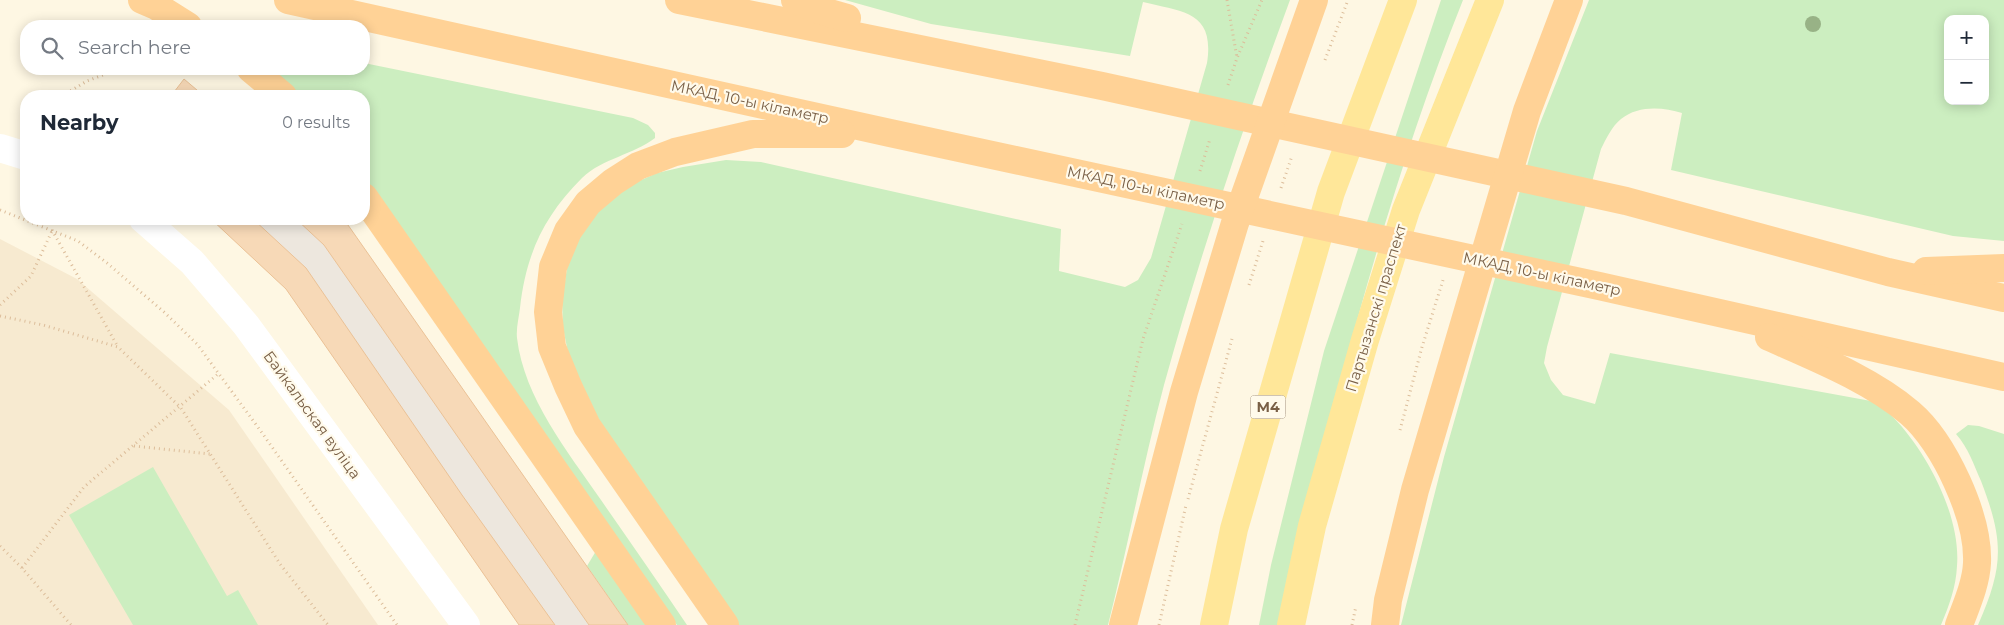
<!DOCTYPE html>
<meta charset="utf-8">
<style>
body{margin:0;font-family:Montserrat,sans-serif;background:#f2f2f3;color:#1f2937}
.controls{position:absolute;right:15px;top:15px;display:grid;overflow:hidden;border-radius:10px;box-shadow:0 2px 12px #0003}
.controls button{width:45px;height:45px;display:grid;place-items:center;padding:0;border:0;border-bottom:1px solid #e0e1e3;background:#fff;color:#1f2937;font:25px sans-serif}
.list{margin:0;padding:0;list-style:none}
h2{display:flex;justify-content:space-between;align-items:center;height:65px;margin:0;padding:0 20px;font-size:21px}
h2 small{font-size:16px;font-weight:400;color:#747a83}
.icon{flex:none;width:28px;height:28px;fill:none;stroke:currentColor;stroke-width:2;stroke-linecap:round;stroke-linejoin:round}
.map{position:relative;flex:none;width:2004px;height:625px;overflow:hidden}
.search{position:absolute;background:#fff;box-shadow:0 2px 12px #0003;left:20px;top:20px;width:350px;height:55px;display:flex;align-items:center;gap:12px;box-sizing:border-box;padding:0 18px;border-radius:20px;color:#747a83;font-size:19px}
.panel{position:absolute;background:#fff;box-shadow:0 2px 12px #0003;left:20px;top:90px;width:350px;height:135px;border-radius:20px}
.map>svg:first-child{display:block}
.residential{fill:#f7ead0}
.industrial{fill:#ede7de}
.green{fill:#cceec0;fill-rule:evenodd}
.building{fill:#f7d9b7;stroke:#ebc296}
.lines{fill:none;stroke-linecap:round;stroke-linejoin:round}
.path{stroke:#dcbd9a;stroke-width:3;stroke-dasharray:1 4;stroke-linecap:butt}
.minor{stroke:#fff;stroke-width:28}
.primary{stroke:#ffe799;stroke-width:28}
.trunk{stroke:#ffd296;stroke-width:28}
.tree{fill:#98b286}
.labels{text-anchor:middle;stroke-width:4.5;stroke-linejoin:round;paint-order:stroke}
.shield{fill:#fffaeb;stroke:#a18e78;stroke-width:1}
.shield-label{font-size:14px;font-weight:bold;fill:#795f46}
.street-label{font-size:15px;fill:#795f46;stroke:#fffaeb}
</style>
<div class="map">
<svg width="2004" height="625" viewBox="0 0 2004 625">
<rect width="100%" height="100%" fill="#fef7e3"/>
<path class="residential" d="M0,239L77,279L229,410L378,625H0Z"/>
<path class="industrial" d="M211,219H340L348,225L628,625H519L286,289Z"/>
<g class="green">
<path d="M845,0H1290C1243,127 1200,255 1164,385C1143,464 1128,546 1108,625H738L609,441L569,357L563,328L562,300L567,268L577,239L591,219L608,202L630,185L657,173L683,167L726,160L761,162L1061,229L1059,271L1125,287L1138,280L1151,258L1207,63C1215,11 1183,12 1143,2L1130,56L931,24Z"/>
<path d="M1441,0H1463C1382,202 1331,414 1280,625H1259L1271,565L1324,351Z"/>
<path d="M1589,0H2004V241L1953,236L1671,170L1682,113C1663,107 1638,105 1621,119C1612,126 1606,139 1601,149L1547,347L1544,363L1551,380L1563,395L1595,404L1610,353L1871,401C1879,406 1887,410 1893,417C1927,452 1961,516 1957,566C1956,587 1949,606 1941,625H1401L1444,457L1537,131ZM1948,19H1985V101H1948Z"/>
<path d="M364,63L633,118L648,125L655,133V138C633,155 603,158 582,178C544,216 526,254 520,308C519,317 516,328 517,338C524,398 568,452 601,500C630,542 659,583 687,625H677L399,232L364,186V96H290L259,69H364Z"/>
<path d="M1968,425L1979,426L2004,434V625H1978C2004,566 2004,541 1981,481C1973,463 1969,449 1956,434Z"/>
<path d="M153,467L227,596L238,590L258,625H133L69,515Z"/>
<path d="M599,546L653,625H628L587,566Z"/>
</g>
<g class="building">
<path d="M184,79L204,96H171Z"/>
<path d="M211,219H253L306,268L462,495L555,625H519L286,289Z"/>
<path d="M296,219H340L348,225L628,625H589L324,245Z"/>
</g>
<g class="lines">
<g class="path">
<path d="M1227,0L1237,58"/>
<path d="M1325,60L1348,0"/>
<path d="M1228,85L1237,58L1262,0"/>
<path d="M62,96L87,81L119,69"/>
<path d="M1200,171L1210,139"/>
<path d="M1281,188L1292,156"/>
<path d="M0,210L78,241L107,263L164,312L197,344L260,430L397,625"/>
<path d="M52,230L118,347"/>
<path d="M1249,285L1263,241"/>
<path d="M0,305L31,276L52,231"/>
<path d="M0,316L43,325L118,347L181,408L280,564L328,625"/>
<path d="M1400,430L1422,347L1443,280"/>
<path d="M134,446L210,454"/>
<path d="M1188,499L1232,339"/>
<path d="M0,546L22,568L71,625"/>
<path d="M22,568L84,487L218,374"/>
<path d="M1075,625L1143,339L1182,224"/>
<path d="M1159,625L1186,505"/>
<path d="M1352,625L1356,606"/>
</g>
<g class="minor">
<path d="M0,148L26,156"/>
<path d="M143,219L192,262L246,325L466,625"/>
</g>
<g class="primary">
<path d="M1214,625L1234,529L1331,192L1403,0"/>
<path d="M1291,625L1312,526L1365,340L1406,210L1490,0"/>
</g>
<g class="trunk">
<path d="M142,0L156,6L188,26"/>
<path d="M288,0L890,133L1599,286L2004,377"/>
<path d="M679,0L1102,86L1626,201L1888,272L2004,298"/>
<path d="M795,0L816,9L847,18"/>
<path d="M251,69L283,96"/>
<path d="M364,197L662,625"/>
<path d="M1926,271L2004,268"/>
<path d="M1769,337C1814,357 1872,380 1910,413C1944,442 1979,517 1977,563C1976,584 1966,606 1959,625"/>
<path d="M725,625L587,426L568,386L552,347L548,312L553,267L568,231L588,203L613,182L638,166L675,152L753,134H842"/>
<path d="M1123,625L1184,392L1235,223L1314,0"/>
<path d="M1385,625L1388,600L1415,490L1527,111L1569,0"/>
</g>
</g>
<circle class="tree" cx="1813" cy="24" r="8"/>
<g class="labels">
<rect class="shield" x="1250.5" y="395.5" width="35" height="23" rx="4"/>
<g class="shield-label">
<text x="1268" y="412">М4</text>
</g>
<g class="street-label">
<text transform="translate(750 102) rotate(12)" y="5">МКАД, 10-ы кіламетр</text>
<text transform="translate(1146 188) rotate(12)" y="5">МКАД, 10-ы кіламетр</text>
<text transform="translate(1542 274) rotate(12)" y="5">МКАД, 10-ы кіламетр</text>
<text transform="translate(1376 308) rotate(-73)" y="5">Партызанскі праспект</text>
<text transform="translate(312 415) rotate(54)" y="5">Байкальская вуліца</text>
</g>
</g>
</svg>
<div class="controls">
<button>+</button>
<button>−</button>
</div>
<div class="search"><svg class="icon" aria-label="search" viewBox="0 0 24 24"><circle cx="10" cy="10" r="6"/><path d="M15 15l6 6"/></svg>Search here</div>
<section class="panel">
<h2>Nearby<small>0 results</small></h2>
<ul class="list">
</ul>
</section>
</div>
